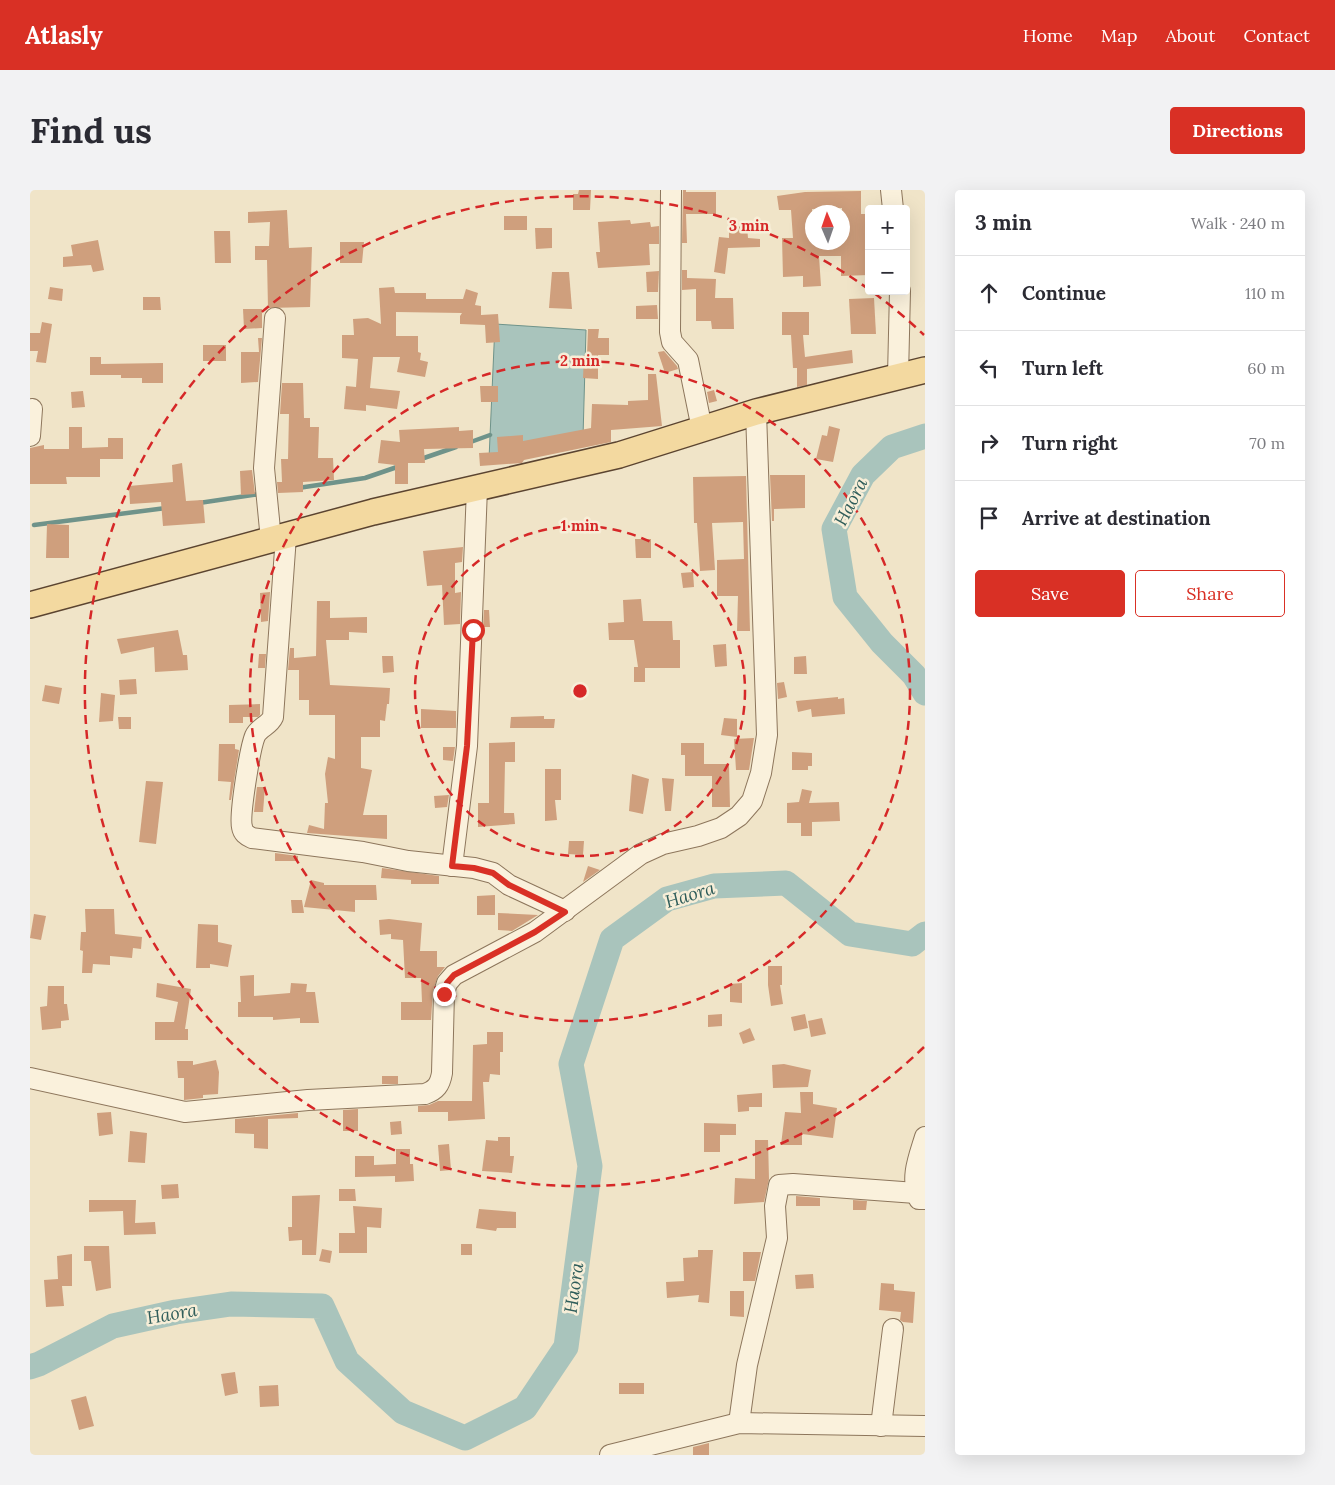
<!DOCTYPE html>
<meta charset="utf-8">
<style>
body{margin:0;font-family:Lora,serif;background:#f2f2f3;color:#2b2b33}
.controls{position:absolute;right:15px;top:15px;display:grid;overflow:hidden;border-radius:5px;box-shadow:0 5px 20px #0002}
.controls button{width:45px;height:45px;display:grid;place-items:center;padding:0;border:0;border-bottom:1px solid #e1e1e2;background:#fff;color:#2b2b33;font:25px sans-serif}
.compass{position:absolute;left:775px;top:15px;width:45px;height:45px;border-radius:50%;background:#fff;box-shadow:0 5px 20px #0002;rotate:358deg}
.stop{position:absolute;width:15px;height:15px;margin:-11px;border:4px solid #d93025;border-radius:50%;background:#fff}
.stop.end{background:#d93025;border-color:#fff;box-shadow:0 1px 5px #0008}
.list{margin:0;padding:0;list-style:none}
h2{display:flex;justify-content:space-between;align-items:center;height:65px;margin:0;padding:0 20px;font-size:21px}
h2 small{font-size:16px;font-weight:400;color:#7c7c81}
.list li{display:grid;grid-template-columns:32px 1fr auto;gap:15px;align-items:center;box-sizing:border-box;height:75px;padding:0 20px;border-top:1px solid #e1e1e2}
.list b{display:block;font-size:19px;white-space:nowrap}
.list em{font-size:16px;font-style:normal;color:#7c7c81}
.actions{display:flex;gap:10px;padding:15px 20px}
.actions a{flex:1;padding:11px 0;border:1px solid #d93025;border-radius:5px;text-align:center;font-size:18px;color:#d93025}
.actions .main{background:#d93025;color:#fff}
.icon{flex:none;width:28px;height:28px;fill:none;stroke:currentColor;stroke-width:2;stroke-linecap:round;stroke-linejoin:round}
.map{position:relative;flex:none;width:895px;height:1265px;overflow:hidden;border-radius:5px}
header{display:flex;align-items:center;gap:30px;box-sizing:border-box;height:70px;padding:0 25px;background:#d93025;color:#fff}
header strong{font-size:24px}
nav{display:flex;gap:28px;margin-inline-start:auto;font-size:18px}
.intro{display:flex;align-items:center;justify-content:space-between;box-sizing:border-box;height:120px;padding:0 30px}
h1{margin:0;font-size:35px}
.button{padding:12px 22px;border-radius:5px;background:#d93025;color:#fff;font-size:18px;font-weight:700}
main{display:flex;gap:30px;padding:0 30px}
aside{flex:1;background:#fff;border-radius:5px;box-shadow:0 5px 20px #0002}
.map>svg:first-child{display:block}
.water{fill:#a9c4bc;stroke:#6f938a}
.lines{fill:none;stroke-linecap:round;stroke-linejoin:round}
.stream{stroke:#6f938a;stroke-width:4.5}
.river{stroke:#a9c4bc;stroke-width:25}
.building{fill:#cf9f7d;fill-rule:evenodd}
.minor-casing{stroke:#8d765c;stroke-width:22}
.major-casing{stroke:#5b4430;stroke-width:28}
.minor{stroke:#faf1dc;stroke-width:20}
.major{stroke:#f3d9a0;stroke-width:25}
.route{stroke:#d93025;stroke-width:6}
.ring{fill:none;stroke:#d62828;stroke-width:2.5;stroke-dasharray:9 6}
.labels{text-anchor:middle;stroke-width:5;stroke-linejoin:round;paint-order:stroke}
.water-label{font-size:18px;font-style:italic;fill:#2f5d5a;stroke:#f7eed8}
.centre{fill:#d62828;stroke:#f7eed8;stroke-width:2.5}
.ring-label{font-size:15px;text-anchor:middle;font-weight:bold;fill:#d62828;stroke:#f7eed8;stroke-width:5;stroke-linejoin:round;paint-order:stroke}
</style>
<header>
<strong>Atlasly</strong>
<nav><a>Home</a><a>Map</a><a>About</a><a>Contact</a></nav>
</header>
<div class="intro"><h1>Find us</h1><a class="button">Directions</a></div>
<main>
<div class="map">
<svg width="895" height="1265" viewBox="0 0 895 1265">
<rect width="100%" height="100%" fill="#f0e4c8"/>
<path class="water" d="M465,134L556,140L553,247L459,269Z"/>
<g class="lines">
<g class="stream">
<path d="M438,253L460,245"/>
<path d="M391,269L426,257"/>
<path d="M268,298L335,288L370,276"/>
<path d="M169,313L230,304"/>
<path d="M4,335L136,318"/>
</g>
<g class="river">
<path d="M895,246L862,257L833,285L804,339L815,407L852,453L884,485L895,503"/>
<path d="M0,1177L9,1174L83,1136L146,1122L201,1114L292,1116L317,1171L373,1222L435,1248L495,1218L536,1157L560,976L541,874L582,749L637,709L684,696L756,693L820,744L882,754L895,744"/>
</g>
</g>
<g class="building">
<path d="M549,0H561L560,20H543V4H548Z"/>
<path d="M653,0H656V2H686V24H656L657,53H652Z"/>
<path d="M831,1V24H839V85L811,86V66H789L791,96L773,97V86L753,87L752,48H763L761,20H749L747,6L775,2ZM812,18V52H782V19Z"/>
<path d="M257,20L259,58L282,57L280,117L238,118L237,70H225V56H239L240,32L218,33V22Z"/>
<rect x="474" y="26" width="23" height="14"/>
<path d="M600,30L601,34L620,32L621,37L629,36V54H619L620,75L568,78L566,62H570L568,32Z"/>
<path d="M717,36L718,48L730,49V57L698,58L695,84L684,82L689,47L699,48V37Z"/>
<path d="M505,38H522V58L506,59Z"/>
<path d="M184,41H200L201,73H185Z"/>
<path d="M68,50L74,80L63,82L61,75L33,77V67L43,66L41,55Z"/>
<path d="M310,52H334L332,73H310Z"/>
<path d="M652,80H657V88L686,89L685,108H703L704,139H682L681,131H666V99L652,100Z"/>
<path d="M629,81L628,102H617L616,82Z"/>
<path d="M522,82H539L542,119L519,118Z"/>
<path d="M20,97L33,99L32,111L18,109Z"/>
<path d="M364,97L365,103H396V109H433L436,99L448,103L445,115L451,116V125L468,124L470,152L456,153L455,135L430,134V126L432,123L366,122V146H388V162L391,163L390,170L398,172L395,187L367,182L370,167H343L340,198L370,201L367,219L336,215V221L314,219L316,196L326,197L328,169L312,168V145H324L323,129L338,128L351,134L349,98Z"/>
<path d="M113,107H130L131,120H113Z"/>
<path d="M844,108L846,144H821L819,109Z"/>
<path d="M627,115L628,129H606V116Z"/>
<path d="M213,119H232V138L214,139Z"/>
<path d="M752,122H779V145H773L775,167L822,160L823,173L777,179V195L767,197V178H763L761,145H752Z"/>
<path d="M12,132L22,134L16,173L6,172L8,161H0V143H10Z"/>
<path d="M558,139H569L568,148H579V165H568V189L553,188L554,165H557Z"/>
<path d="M228,148H232L228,192L211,193V162H229Z"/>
<rect x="173" y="155" width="23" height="16"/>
<path d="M634,161L647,176L648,179L635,183L628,162Z"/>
<path d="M60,167H71V174L133,173V193H112V188H91V185H60Z"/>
<path d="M618,184H626L632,236L581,240V252L494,270L492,273L450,276L449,263L468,262L467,247L493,245V251L561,238L562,214L598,215V211L618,210Z"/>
<path d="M252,193H273L274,228H280V237H289L288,268H303L304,290L273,292V302L248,303L247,292H252L251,269H258L259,224H250Z"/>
<path d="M450,196H468V212H451Z"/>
<path d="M684,200L687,211L679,213L677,202Z"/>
<path d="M53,201L55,217L42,218L41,202Z"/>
<path d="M799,236L810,239L803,272L786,269L792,245L797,246Z"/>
<path d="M39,237H52V258L78,257V248H93V269H70V287H36L37,294H0V258L14,255V259H39Z"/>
<path d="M429,237V241L443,240V258L394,259L395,273H378V294H365V275L348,273L351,250L370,252L369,240Z"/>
<path d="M152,273L156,311L173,310L175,333L133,336L131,312L100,314L99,296L143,292L142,275Z"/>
<path d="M222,280L225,304L211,305L210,281Z"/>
<path d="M740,285H775V318L744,319V331H742Z"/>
<path d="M716,286L720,441H707L708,406H687V370L714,369L713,332L682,333L685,380L670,381L667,333H664L663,287Z"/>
<path d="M17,334L39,335V368H16Z"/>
<path d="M605,349H621V368H606Z"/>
<path d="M433,357L432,372L425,373V403L431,402L430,434L414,435L412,395L397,396L393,361Z"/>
<path d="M663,382L664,397L653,398L651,383Z"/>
<path d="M240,402L238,431L231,432L230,403Z"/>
<path d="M611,409L613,431H642L643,450H650V478H615V492H604V477H608L604,450H579L578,433L594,432L593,410Z"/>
<path d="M287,411H300V428L337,427V443L319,442V450H296L300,495L360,498L359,514H357L355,531L350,530V547H331V578L342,580L333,625H357V649L277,643L279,635L294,639L295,613H298L295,584L298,567L305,569V525H279V510H269V480H258L260,458H264V468L286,466Z"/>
<path d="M454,420H459L460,437H453Z"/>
<path d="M148,440L153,465H157L158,480L125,482L124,457L91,464L87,449Z"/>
<path d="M696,454L697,476L685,477L683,455Z"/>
<path d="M229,464H236L235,478H228Z"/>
<path d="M352,466H363L364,482L353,483Z"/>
<path d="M776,466L777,484H764V467Z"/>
<path d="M106,489L107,504L90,505L89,490Z"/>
<path d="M754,492L757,507L748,509L747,493Z"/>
<path d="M15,495L32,498L29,514L12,511Z"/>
<path d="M71,503L85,505L83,531L69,532Z"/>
<path d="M808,507V509L814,508L815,524L782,527L781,519L768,522L766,511Z"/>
<path d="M230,514V525L228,527H213V533H199V515Z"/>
<path d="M391,519L426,521V538H391Z"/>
<path d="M514,526V529H525L524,538H480L481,527Z"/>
<path d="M88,527H101V539H89Z"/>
<path d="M694,528L707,529V547L691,545Z"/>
<path d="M724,548L719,580H706L704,549Z"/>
<path d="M485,552V572H475L474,623H484L485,634L448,637V613H459V553Z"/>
<path d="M651,553H674V574H699L700,617H682V586H655V565H651Z"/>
<path d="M189,554H205V559L209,560L201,610H199L201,592L188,591Z"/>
<path d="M413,557H425L423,571L413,570Z"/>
<path d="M762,562L782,563V576H778V580H762Z"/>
<path d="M515,579H531V610H525L527,630L515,631Z"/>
<path d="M602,584L619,589L613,624L599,621Z"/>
<path d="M632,588L644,589L641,621H635Z"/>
<path d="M116,591L133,592L126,654L109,652Z"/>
<path d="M227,597H235L233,622H224Z"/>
<path d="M772,599L782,601L779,613L809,612L810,631L782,632V646H771V633H757V613L769,612Z"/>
<path d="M419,605L417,617L405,618L404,606Z"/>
<path d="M539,651H554L553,665L538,664Z"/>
<path d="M245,663L268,666V671H245Z"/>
<path d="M558,676L570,680L553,692Z"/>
<path d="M352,678L409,686V694H381V690L351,688Z"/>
<path d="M281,690L294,693V695H346L347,710H325V722L274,717Z"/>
<path d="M465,705V725H447V706Z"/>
<path d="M261,710H272L274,723H262Z"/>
<path d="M55,719H84L85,744L112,747L111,759L103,758L102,768L80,766V775L63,774L62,783H52L53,761L50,760L51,742H56Z"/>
<path d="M468,723L508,725L482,741L468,740Z"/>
<path d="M4,724L16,726L11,750L0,748Z"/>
<path d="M359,729L392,733L390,761H407V777H415L408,786L403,800L401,830H371V812H392L391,788H375L373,750L361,749V744L350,745L349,730Z"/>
<path d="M168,734L188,735V752L202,755L198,777L180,774V778H166Z"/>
<path d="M738,776H752V795H750L753,814L741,816L738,795Z"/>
<path d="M224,785V806L260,803L261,793L277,794L276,802H285L289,833H270V828L243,830V827H208V812H211L210,786Z"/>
<path d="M127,793L161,799L155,839H158V850H125V832H144L148,812L126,807Z"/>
<path d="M712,793V813L700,812V794Z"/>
<path d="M18,796H34V814H37L39,830L31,831V838L12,840L10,817L17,816Z"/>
<path d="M692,824V836L678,837V825Z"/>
<path d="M775,824L778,838L764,841L761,827Z"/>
<path d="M792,828L796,844L781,847L778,831Z"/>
<path d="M720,838L725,850L713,854L709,843Z"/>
<path d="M457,842H473V862H470V885L460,884L459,892H453L455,929L418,931V922H388V916L399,915L408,911H442L443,855L457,854Z"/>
<path d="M186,870L189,882L188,904L173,905V908L154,910V888H148L147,871H163V875Z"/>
<path d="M754,874L781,880L778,897L743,898L742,875Z"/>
<rect x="352" y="886" width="16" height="8"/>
<path d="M770,902H783V914L807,918L803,948L772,944V955H751L755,922L771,923Z"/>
<path d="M732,903V917H719V921L708,922L707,905Z"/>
<path d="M328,919V941H313V920Z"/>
<path d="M81,922L83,944L69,946L67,923Z"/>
<path d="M268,923V928L238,929V959L224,958V944L205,943V929Z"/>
<path d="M371,931L372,944L361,945L360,932Z"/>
<path d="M674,933L706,934V945H690V962H674Z"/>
<path d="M100,941L117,943L115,973L98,972Z"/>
<path d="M468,947H480V966H484L482,983L452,981L456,950L468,951Z"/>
<path d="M725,950H738L739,989L734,1012L704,1014L705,988L725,989Z"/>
<path d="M419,954L421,980L410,981L408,955Z"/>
<path d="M366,959H380V974H383L384,991L365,992V986L325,987V966H344V975L366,974Z"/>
<path d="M148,994L149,1008L132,1009L131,995Z"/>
<path d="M309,999H325L326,1011H309Z"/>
<path d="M290,1005L286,1065H272V1050L259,1051L258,1037H262V1006Z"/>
<path d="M766,1006L790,1008V1016H766Z"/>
<path d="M59,1010H106L105,1033L125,1032L126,1044L94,1045L93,1021L59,1022Z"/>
<path d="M823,1010L837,1011L836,1020H823Z"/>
<path d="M323,1016L352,1018L351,1038L337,1037V1063H309V1043H325Z"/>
<path d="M449,1019L486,1022V1038H467L466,1041L446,1038Z"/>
<rect x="431" y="1054" width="11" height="11"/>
<path d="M54,1056H79L81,1098L66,1101L61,1071H54Z"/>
<path d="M292,1059L302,1061L300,1073L289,1071Z"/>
<path d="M668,1060H683L679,1113L668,1112L669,1105L637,1108L636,1092L654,1091L653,1068L668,1067Z"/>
<path d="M713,1062H731L725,1091H713Z"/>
<path d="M42,1064V1096H32L34,1116L16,1117L14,1090L28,1089L27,1066Z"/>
<path d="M783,1084L784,1098L766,1099L765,1085Z"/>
<path d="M851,1093L864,1094V1100L885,1102L883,1133L873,1132L870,1130L871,1122L849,1120Z"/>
<path d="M700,1101H714V1127L700,1126Z"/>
<path d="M205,1182L208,1203L195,1206L191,1184Z"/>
<rect x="589" y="1193" width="25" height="11"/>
<path d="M248,1195L249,1216L230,1217L229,1196Z"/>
<path d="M56,1206L64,1236L49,1240L41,1210Z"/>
<path d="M679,1253V1265H663V1257Z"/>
</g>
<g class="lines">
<defs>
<g id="minor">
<path d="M641,0L640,142L642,152L658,170L672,239"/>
<path d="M861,0L863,19"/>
<path d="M868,186L870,101"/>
<path d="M0,246L2,219"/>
<path d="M256,346L243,527C239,536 229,537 225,546C220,558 209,626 212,637C213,643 216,645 222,648L333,662L378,671L444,678L463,683L479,695L535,721"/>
<path d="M241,350L234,278L245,128"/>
<path d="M422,676L437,556L447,298"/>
<path d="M0,888L155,922L278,910L395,904C406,900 410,895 412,883L414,803L417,793L424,785L505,742L611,664L633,654L668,646L691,638L709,626L722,611L731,583L737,545L726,222"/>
<path d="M895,1009H889C880,987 889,967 895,947"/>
<path d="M709,1233L717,1175L747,1048L745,1016L749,995L763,994L886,1003"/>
<path d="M851,1236L863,1139"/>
<path d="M580,1265L709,1233L895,1236"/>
</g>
<path id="major" d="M0,415L343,322L589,265L726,222L895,180"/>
</defs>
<use href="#minor" class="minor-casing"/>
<use href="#major" class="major-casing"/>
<use href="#minor" class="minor"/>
<use href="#major" class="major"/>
</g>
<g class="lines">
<path class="route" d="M414,804L417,793L424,785L505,742L535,722L479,695L463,683L444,678L422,676L437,556L443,440"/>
</g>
<g class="ring">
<circle cx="550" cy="501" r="165"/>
<circle cx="550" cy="501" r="330"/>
<path d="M894 857A495 495 0 1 1 837 98M844 103A495 495 0 0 1 894 145"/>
</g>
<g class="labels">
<g class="water-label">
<text transform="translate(821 312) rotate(-63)" y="6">Haora</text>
<text transform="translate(660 705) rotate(-17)" y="6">Haora</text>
<text transform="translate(544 1098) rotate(-82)" y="6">Haora</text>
<text transform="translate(142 1124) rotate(-10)" y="6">Haora</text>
</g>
</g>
<circle cx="550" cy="501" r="8" class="centre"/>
<g class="ring-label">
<text x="719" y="41">3 min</text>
<text x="550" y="176">2 min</text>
<text x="550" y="341">1 min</text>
</g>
</svg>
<div class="controls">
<button>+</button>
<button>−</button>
</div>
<svg class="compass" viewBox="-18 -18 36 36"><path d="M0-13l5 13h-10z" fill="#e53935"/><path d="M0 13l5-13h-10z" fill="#7c7c81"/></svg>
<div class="stop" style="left:443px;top:440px"></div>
<div class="stop end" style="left:414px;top:804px"></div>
</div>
<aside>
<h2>3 min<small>Walk · 240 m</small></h2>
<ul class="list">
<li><svg class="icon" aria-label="ahead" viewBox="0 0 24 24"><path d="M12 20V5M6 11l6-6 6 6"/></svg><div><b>Continue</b></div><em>110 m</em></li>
<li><svg class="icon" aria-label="left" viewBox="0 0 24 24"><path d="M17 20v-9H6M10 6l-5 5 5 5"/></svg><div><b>Turn left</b></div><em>60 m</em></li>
<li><svg class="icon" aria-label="right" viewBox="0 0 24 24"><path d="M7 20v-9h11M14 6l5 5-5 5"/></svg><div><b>Turn right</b></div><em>70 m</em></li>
<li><svg class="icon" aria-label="arrive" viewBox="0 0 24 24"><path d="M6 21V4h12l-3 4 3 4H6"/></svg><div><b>Arrive at destination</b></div></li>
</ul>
<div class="actions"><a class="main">Save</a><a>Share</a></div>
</aside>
</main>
